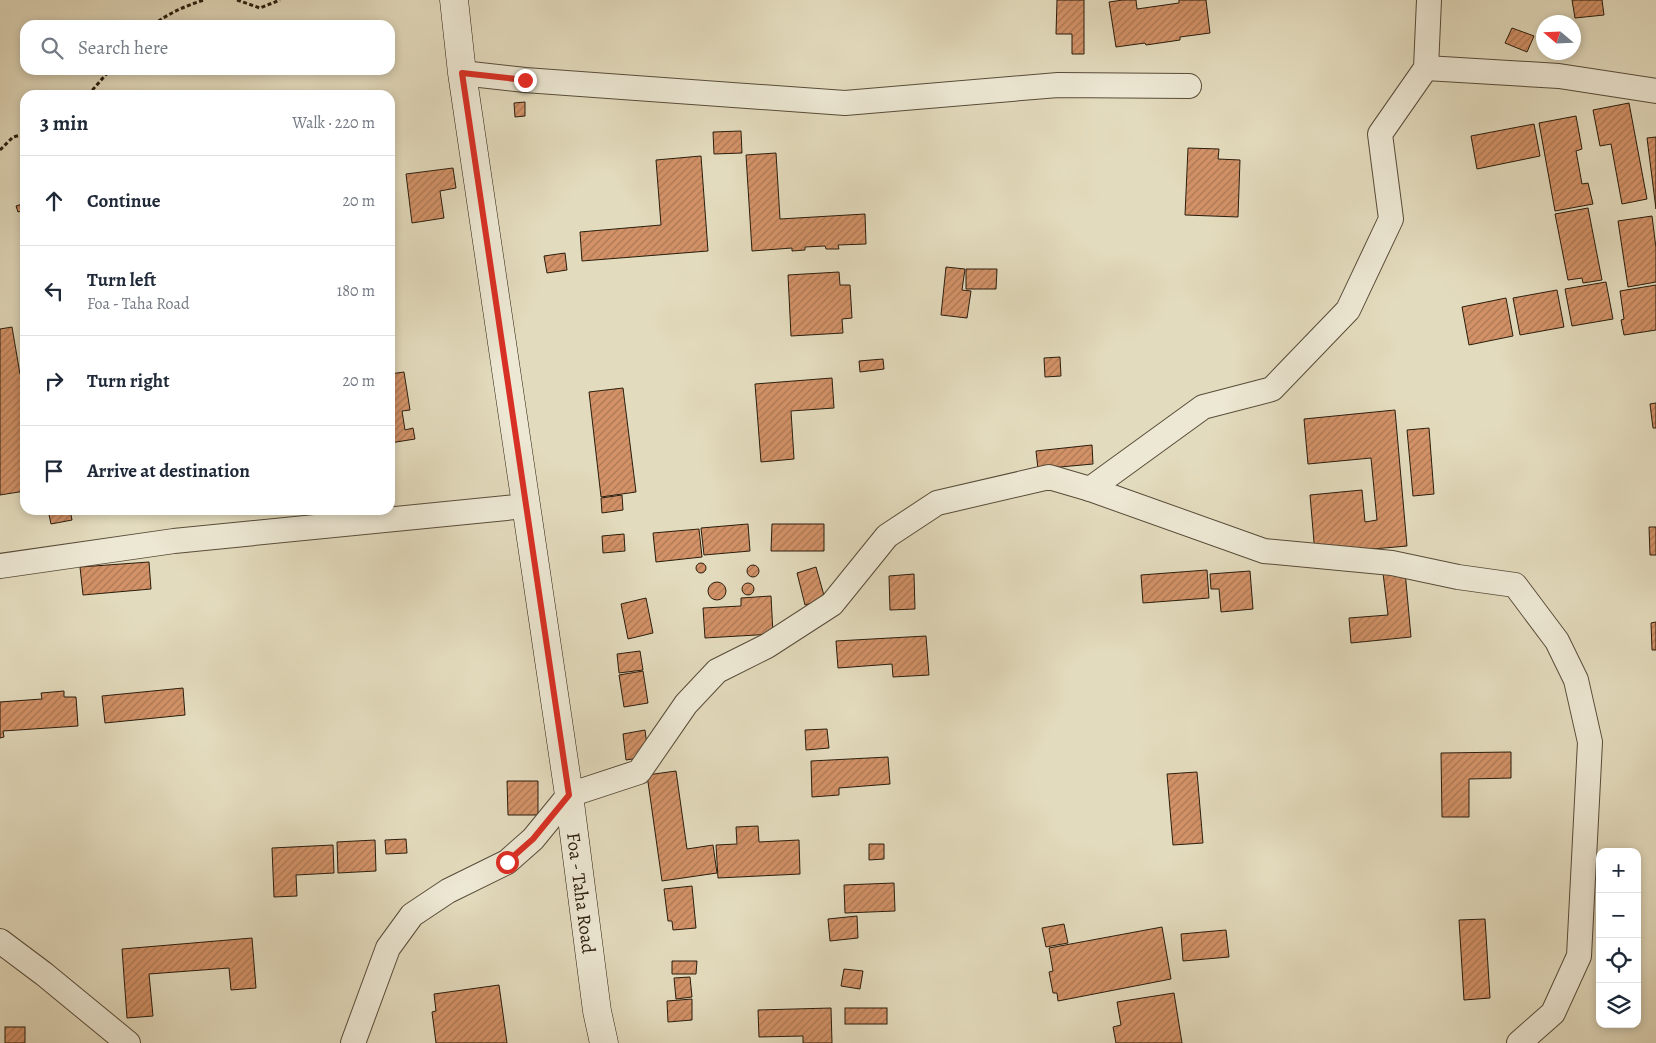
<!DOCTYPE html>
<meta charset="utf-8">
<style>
body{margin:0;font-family:Alegreya,serif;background:#f2f2f3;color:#1f2937}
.controls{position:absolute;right:15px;bottom:15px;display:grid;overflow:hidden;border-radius:10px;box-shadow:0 2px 8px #0003}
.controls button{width:45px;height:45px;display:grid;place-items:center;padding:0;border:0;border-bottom:1px solid #e0e1e3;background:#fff;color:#1f2937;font:25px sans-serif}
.compass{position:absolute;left:1536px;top:15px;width:45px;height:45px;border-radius:50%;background:#fff;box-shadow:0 2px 8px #0003;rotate:289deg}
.stop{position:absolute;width:15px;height:15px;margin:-11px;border:4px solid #d93025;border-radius:50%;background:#fff}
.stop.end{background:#d93025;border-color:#fff;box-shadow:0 1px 5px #0008}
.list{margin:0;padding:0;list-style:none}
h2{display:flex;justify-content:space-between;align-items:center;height:65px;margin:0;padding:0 20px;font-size:21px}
h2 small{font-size:16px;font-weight:400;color:#747a83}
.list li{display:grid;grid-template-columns:32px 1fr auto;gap:15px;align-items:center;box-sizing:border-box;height:90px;padding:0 20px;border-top:1px solid #e0e1e3}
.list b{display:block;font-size:19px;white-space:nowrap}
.list p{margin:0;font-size:16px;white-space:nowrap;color:#747a83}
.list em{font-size:16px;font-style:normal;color:#747a83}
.icon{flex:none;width:28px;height:28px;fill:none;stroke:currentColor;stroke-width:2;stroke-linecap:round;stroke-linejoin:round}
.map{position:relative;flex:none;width:1656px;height:1043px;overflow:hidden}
.search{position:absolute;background:#fff;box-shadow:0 2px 8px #0003;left:20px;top:20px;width:375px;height:55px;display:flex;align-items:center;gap:12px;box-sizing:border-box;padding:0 18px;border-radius:15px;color:#747a83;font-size:19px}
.panel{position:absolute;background:#fff;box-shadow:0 2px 8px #0003;left:20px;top:90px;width:375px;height:425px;border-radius:15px}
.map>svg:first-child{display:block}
.building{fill:url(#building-hatch);stroke:#2a1d0d}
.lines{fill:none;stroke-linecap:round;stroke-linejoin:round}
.street-casing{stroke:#584c39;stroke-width:26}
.secondary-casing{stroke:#2a1d0d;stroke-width:29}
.path{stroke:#2a1d0d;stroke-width:3;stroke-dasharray:4 2.5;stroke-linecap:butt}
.street{stroke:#ede8d4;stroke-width:24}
.secondary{stroke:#ede8d4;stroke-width:28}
.route{stroke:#d93025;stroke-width:6}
.labels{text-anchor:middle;stroke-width:4;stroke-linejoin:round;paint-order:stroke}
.street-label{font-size:19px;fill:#2a1d0d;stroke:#ede8d4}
</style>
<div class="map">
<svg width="1656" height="1043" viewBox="0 0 1656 1043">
<defs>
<pattern id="building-hatch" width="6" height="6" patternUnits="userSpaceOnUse" patternTransform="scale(1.25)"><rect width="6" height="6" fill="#d39268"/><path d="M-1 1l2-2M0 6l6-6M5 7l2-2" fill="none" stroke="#ab7754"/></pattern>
</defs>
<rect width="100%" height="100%" fill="#e3dbbd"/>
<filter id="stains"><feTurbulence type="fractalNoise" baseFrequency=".004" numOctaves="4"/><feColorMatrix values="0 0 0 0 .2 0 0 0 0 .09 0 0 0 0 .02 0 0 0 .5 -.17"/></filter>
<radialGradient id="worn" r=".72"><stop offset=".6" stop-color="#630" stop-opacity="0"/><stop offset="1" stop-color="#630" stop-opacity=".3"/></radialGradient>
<g class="building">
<path d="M1057,0H1084V54H1072V34H1056Z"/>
<path d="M1123,0H1136L1137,9L1179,3V0H1206L1210,33L1180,37V40L1146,45L1145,43L1116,47L1109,2Z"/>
<path d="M1572,0H1602L1604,15L1575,18Z"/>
<path d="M1512,28L1534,36L1527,52L1505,43Z"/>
<path d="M525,102V116L515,117L514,103Z"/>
<path d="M1629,103L1647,199L1622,204L1611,144L1600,146L1593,110Z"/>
<path d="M1576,116L1582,149L1576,151L1582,184L1588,183L1593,204L1555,211L1539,123Z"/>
<path d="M1534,124L1540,156L1477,169L1471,136Z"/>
<path d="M741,131L742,153L714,154L713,132Z"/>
<path d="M1656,137V209L1647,138Z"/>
<path d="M1188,148L1219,149L1218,159L1240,160L1238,217L1185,215Z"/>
<path d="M776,153L780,219L865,214L866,244L838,245L839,249H826L825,246L805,247V250L792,251V248L752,251L746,155Z"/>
<path d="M701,156L708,251L582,261L580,232L661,225L656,160Z"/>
<path d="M453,168L456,188L440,191L444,218L412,223L406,174Z"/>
<path d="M25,203V210L18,212L16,206Z"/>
<path d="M1588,208L1602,280L1583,283L1582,278L1568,280L1555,214Z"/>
<path d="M1652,216L1656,248V282L1628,287L1618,221Z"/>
<path d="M565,253L567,270L547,273L544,256Z"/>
<path d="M946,267L965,269L962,290L971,291L967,318L941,315Z"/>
<path d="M966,269H997L996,289H966Z"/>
<path d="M839,272L840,285H850L852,318L842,319L843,333L791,336L788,275Z"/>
<path d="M1606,282L1613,319L1572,326L1565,289Z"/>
<path d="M1656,285V330L1624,335L1621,320L1624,319L1620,291Z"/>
<path d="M1557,290L1564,327L1520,335L1513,298Z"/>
<path d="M1506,298L1513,336L1469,345L1462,307Z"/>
<path d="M12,327L20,374L25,373V491L0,495V329Z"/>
<path d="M1060,357L1061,376L1045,377L1044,358Z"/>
<path d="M883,359L884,369L860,372L859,361Z"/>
<path d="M404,372L410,410L402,411L405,430L413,428L415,439L390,443V374Z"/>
<path d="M832,378L834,408L791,411L794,459L761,462L755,384Z"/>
<path d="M623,388L636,492L601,497L589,392Z"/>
<path d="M1656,403V428H1653L1650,404Z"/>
<path d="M1395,410L1407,546L1315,554L1310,495L1362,490L1365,522L1377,520L1371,458L1308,464L1304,419Z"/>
<path d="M1429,428L1434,494L1413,496L1407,430Z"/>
<path d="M1092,445L1093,464L1038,469L1036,451Z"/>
<path d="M622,495L623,510L602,513L601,498Z"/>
<path d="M48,510H70L72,520L51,524Z"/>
<path d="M230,510H273L230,513Z"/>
<path d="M748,524L750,551L704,555L701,528Z"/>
<path d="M772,524H824V551H771Z"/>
<path d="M1649,527H1656V555H1650Z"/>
<path d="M699,529L702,557L656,562L653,533Z"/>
<path d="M624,534L625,551L603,553L602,536Z"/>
<path d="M149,562L151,589L83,595L80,567Z"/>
<circle cx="701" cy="568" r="5"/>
<circle cx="753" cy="571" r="6"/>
<path d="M816,567L825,599L805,605L797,573Z"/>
<path d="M1207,570L1209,598L1143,603L1141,575Z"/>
<path d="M1250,571L1253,609L1221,612L1219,589H1211L1210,574Z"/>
<path d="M1405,571L1411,637L1351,643L1349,618L1388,615L1383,573Z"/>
<path d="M914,574L915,609L890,610L889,576Z"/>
<circle cx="717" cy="591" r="9"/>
<circle cx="748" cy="589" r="6"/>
<path d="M771,596L773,634L705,638L703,608L741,606V598Z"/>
<path d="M646,598L653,633L628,639L621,604Z"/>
<path d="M1656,622V650H1652L1651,623Z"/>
<path d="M926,636L929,675L893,677L892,664L838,668L836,641Z"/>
<path d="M640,651L643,670L619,673L617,654Z"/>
<path d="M643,671L648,703L624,707L619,675Z"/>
<path d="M183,688L185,715L105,723L102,696Z"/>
<path d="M64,691V697H76L78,726L3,731L4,737L0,738V702L42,699L41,693Z"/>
<path d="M827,729L829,748L806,750L805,730Z"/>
<path d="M645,730L648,754L639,758L626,760L623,734Z"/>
<path d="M1511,752V778L1469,779V817H1442L1441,753Z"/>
<path d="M888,757L890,784L839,788V795L812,797L811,761Z"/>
<path d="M676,771L687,849L713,845L717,873L662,881L647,775Z"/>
<path d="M1197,772L1203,843L1173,845L1167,774Z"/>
<path d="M507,781H538V815H508Z"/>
<path d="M758,826L759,842L799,840L800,874L718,878L716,845L737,844L736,827Z"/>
<path d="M406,839L407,853L386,854L385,840Z"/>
<path d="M375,840L376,871L338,873L337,842Z"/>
<path d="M869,844H884V859L869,860Z"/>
<path d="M333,845L334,873L296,875L297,896L274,897L272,848Z"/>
<path d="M894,883L895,911L845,913L844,885Z"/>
<path d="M692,886L696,928L673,930L672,921H668L664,889Z"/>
<path d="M857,916L858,938L830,941L828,919Z"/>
<path d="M1485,919L1490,998L1464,1000L1459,920Z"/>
<path d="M1064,924L1068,943L1046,947L1042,928Z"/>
<path d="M1162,927L1171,979L1058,1001L1057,993H1053L1049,972L1053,971L1049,948Z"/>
<path d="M1226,930L1229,957L1183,961L1181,934Z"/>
<path d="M252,938L256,988L231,990L229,968L149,974L153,1016L127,1018L122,949Z"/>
<path d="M672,961H697L696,974H672Z"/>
<path d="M844,969L863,971L860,989L841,986Z"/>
<path d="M690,977L692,997L676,999L674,978Z"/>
<path d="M499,985L507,1043H436L432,1012L436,1011L434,994Z"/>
<path d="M1174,993L1182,1043H1116L1113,1027L1121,1025L1117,1002Z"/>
<path d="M692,999V1020L668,1022L667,1001Z"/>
<path d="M831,1008L832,1043H803V1036L759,1037L758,1010Z"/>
<rect x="845" y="1008" width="42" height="16"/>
<rect x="5" y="1027" width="20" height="16"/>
</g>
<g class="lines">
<defs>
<g id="street">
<path d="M1426,68L1559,76L1656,91"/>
<path d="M462,73L525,80L845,103L1058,85L1189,86"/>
<path d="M1090,489L1203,407L1272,389L1348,310L1391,219L1380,134L1426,68L1429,0"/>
<path d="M0,566L174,541L526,506"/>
<path d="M0,941L44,974L128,1043"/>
<path d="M353,1043L388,948L412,915L448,891L507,862L533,839L569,795L639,772L686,704L717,671L767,646L832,604L887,536L937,503L1049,477L1090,489L1264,551L1392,563L1458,577L1515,585L1557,641L1576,680L1590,742L1579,956L1553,1013L1519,1043"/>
</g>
<g id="secondary">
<path id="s1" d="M454,0L462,73L569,795L597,1011L604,1043"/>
</g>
</defs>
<use href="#street" class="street-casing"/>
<use href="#secondary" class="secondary-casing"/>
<g class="path">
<path d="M237,0L260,8L280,0"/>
<path d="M153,25C169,13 185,6 204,0"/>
<path d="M88,95L110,70"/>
<path d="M0,150L13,137L25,134"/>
</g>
<use href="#street" class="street"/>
<use href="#secondary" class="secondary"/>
</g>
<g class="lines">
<path class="route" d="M507,862L533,839L569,795L462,73L525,80"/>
</g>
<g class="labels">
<g class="street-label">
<text dy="7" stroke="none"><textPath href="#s1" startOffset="902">Foa - Taha Road</textPath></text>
</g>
</g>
<rect width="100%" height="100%" filter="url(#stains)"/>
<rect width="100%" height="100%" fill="url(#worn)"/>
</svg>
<div class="controls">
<button>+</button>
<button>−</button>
<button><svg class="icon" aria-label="locate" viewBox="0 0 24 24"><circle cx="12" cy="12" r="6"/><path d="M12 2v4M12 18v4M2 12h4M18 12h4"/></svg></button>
<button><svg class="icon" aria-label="layers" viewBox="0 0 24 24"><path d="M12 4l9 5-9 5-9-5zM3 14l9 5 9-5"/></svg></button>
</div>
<svg class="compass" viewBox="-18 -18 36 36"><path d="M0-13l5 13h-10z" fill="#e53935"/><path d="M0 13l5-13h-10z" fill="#747a83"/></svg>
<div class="stop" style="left:507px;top:862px"></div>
<div class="stop end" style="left:525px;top:80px"></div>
<div class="search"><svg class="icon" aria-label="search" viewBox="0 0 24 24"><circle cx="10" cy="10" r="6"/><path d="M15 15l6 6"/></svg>Search here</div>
<section class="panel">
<h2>3 min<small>Walk · 220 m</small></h2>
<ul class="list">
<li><svg class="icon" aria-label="ahead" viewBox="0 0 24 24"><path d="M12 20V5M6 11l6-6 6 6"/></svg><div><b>Continue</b></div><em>20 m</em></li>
<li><svg class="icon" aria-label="left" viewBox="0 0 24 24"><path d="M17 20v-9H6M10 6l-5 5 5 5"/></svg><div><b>Turn left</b><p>Foa - Taha Road</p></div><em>180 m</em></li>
<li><svg class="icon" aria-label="right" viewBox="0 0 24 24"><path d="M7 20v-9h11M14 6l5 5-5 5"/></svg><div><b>Turn right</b></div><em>20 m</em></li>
<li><svg class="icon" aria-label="arrive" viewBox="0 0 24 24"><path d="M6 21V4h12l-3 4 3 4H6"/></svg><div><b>Arrive at destination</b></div></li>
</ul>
</section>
</div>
